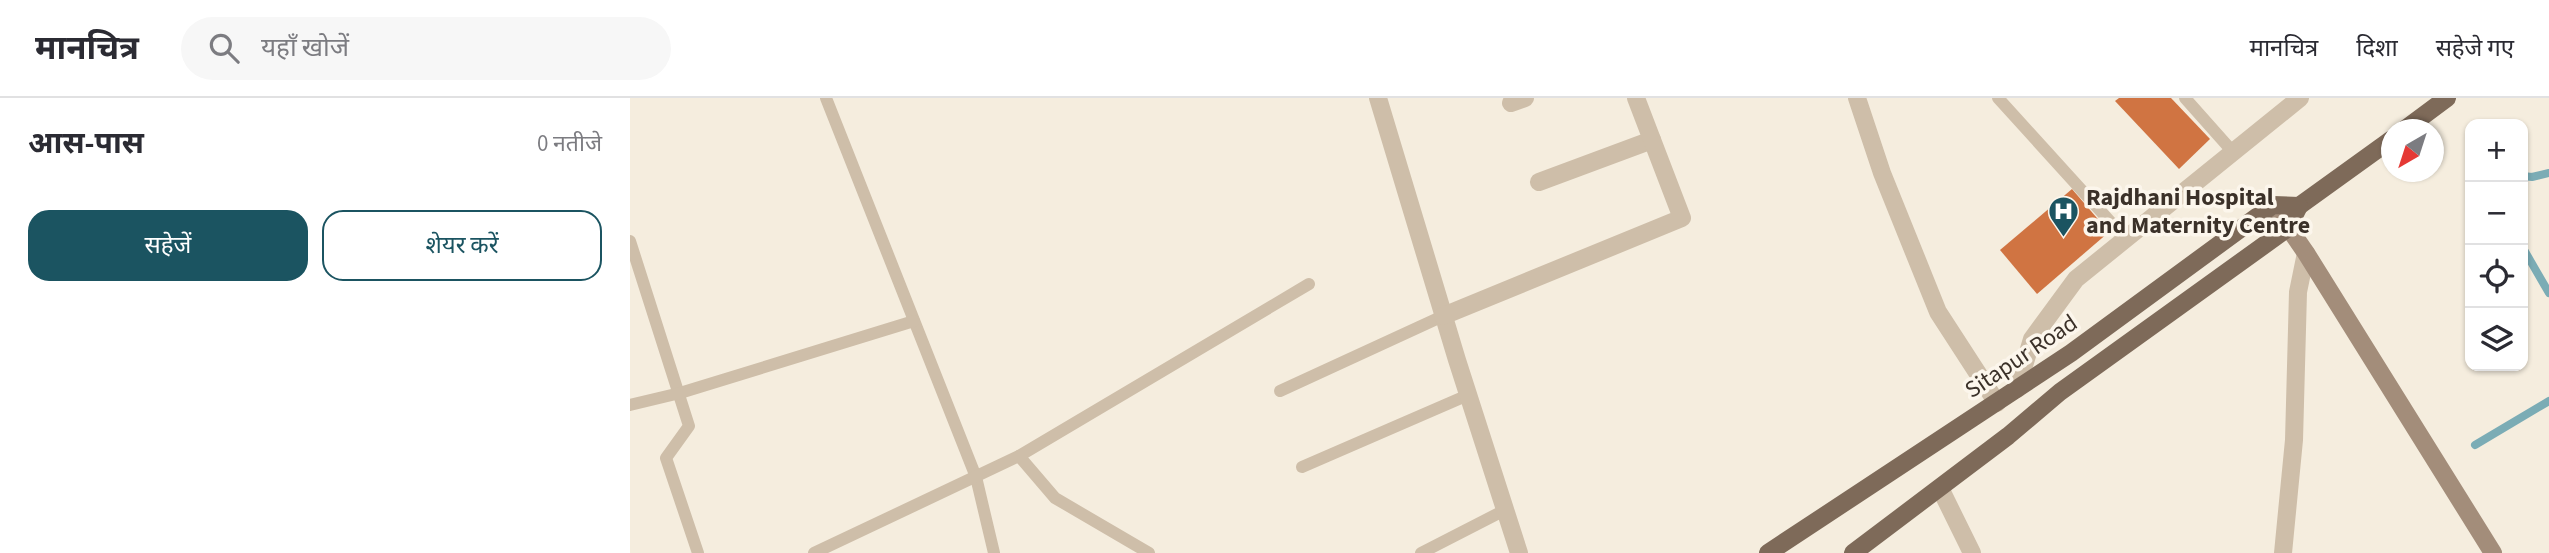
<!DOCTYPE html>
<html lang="hi">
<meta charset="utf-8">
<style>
body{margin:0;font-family:"Source Sans 3","Noto Sans Devanagari",sans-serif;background:#f7f7f7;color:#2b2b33}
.controls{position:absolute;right:21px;top:21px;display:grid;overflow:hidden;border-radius:14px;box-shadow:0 2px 5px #0004}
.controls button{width:63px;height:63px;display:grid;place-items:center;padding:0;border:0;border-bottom:2px solid #e1e1e2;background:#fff;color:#2b2b33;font:35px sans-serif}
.compass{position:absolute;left:1751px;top:21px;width:63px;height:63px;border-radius:50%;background:#fff;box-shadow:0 2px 5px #0004;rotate:219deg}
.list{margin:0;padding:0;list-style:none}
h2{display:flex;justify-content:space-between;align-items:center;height:91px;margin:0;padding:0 28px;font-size:30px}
h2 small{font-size:23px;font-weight:400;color:#7c7c81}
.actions{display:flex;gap:14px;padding:21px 28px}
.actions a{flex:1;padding:16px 0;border:2px solid #1b5461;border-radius:21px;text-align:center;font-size:24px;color:#1b5461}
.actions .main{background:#1b5461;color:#fff}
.icon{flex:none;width:38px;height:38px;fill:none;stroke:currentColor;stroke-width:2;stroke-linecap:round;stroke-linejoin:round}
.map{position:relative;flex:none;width:1919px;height:455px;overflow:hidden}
header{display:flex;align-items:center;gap:42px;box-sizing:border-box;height:98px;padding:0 35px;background:#fff;border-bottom:2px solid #e1e1e2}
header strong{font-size:33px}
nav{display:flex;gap:38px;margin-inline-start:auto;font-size:24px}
.search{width:490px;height:63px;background:#f7f7f7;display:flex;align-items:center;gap:18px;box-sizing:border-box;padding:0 24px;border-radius:38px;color:#7c7c81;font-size:26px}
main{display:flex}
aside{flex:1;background:#fff}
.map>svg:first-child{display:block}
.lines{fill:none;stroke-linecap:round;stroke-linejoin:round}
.stream{stroke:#7bacb5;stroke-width:8}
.building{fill:#d07442}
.service{stroke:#cebea9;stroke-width:12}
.minor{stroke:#cebea9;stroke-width:18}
.secondary{stroke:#a38d7a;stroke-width:18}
.primary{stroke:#7e6a59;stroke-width:18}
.labels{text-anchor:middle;stroke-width:7;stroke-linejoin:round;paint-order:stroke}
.poi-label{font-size:24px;font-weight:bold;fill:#3b3129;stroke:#fcf6ec;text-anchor:start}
.street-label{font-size:24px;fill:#3b3129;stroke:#fcf6ec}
</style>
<header>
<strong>मानचित्र</strong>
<div class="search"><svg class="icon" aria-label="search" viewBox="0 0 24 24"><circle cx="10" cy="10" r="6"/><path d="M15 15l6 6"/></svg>यहाँ खोजें</div>
<nav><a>मानचित्र</a><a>दिशा</a><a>सहेजे गए</a></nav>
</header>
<main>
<aside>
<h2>आस-पास<small>0 नतीजे</small></h2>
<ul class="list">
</ul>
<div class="actions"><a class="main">सहेजें</a><a>शेयर करें</a></div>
</aside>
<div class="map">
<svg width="1919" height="455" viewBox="0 0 1919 455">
<rect width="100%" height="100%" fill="#f5edde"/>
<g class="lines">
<g class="stream">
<path d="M1893,78L1902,79L1919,75"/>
<path d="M1893,150L1919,195"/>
<path d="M1845,347L1919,303"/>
</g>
</g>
<g class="building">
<path d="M1489,0H1541L1580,41L1549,71L1485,3Z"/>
<path d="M1442,91L1479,134L1407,196L1370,152Z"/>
</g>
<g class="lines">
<g class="service">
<path d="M196,0L346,379L364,455"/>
<path d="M1368,0L1496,141"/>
<path d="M1555,0L1603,54"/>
<path d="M0,143L59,328L36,360L68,455"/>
<path d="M650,293L813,218"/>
<path d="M0,307L50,295L284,223"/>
<path d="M389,358L425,400L519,455"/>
<path d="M672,369L838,297"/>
<path d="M184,455L389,358L679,186"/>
<path d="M791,455L875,412"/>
</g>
<g class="minor">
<path d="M748,0L827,262L889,455"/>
<path d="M1227,0L1252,75L1308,214L1367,305"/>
<path d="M881,5L895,0"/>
<path d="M909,84L1022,42"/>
<path d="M813,218L1052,120L1006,0"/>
<path d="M1387,291L1402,241L1446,181L1670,0"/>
<path d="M1310,390L1342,455"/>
<path d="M1653,455L1664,342L1668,194L1676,155"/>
</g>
<path class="secondary" d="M1643,107L1676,155L1863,455"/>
<g class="primary">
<path d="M1774,32L1817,0"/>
<path d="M1669,108L1762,41"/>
<path d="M1138,455L1441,255L1643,107L1669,108L1658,130L1430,294L1378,338L1223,455"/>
</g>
</g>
<defs>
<symbol id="hospital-pin" viewBox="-11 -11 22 30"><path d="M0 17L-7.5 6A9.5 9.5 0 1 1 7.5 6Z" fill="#1b5461" stroke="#fcf6ec"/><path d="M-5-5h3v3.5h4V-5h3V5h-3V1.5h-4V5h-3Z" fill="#fff"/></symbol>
</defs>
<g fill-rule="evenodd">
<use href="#hospital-pin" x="1416" y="96" width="35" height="47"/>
</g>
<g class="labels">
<g class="poi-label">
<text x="1456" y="107">Rajdhani Hospital<tspan x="1456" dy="28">and Maternity Centre</tspan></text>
</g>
<g class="street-label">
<text transform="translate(1391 258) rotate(-34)" y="8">Sitapur Road</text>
</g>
</g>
</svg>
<div class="controls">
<button>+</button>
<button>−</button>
<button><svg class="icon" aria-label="locate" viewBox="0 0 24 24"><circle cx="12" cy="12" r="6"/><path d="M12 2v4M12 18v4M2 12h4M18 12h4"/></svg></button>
<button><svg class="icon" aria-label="layers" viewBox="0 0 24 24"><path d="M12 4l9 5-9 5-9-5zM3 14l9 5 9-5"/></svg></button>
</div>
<svg class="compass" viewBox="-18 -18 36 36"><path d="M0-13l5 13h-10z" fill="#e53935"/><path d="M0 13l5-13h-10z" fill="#7c7c81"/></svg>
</div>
</main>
